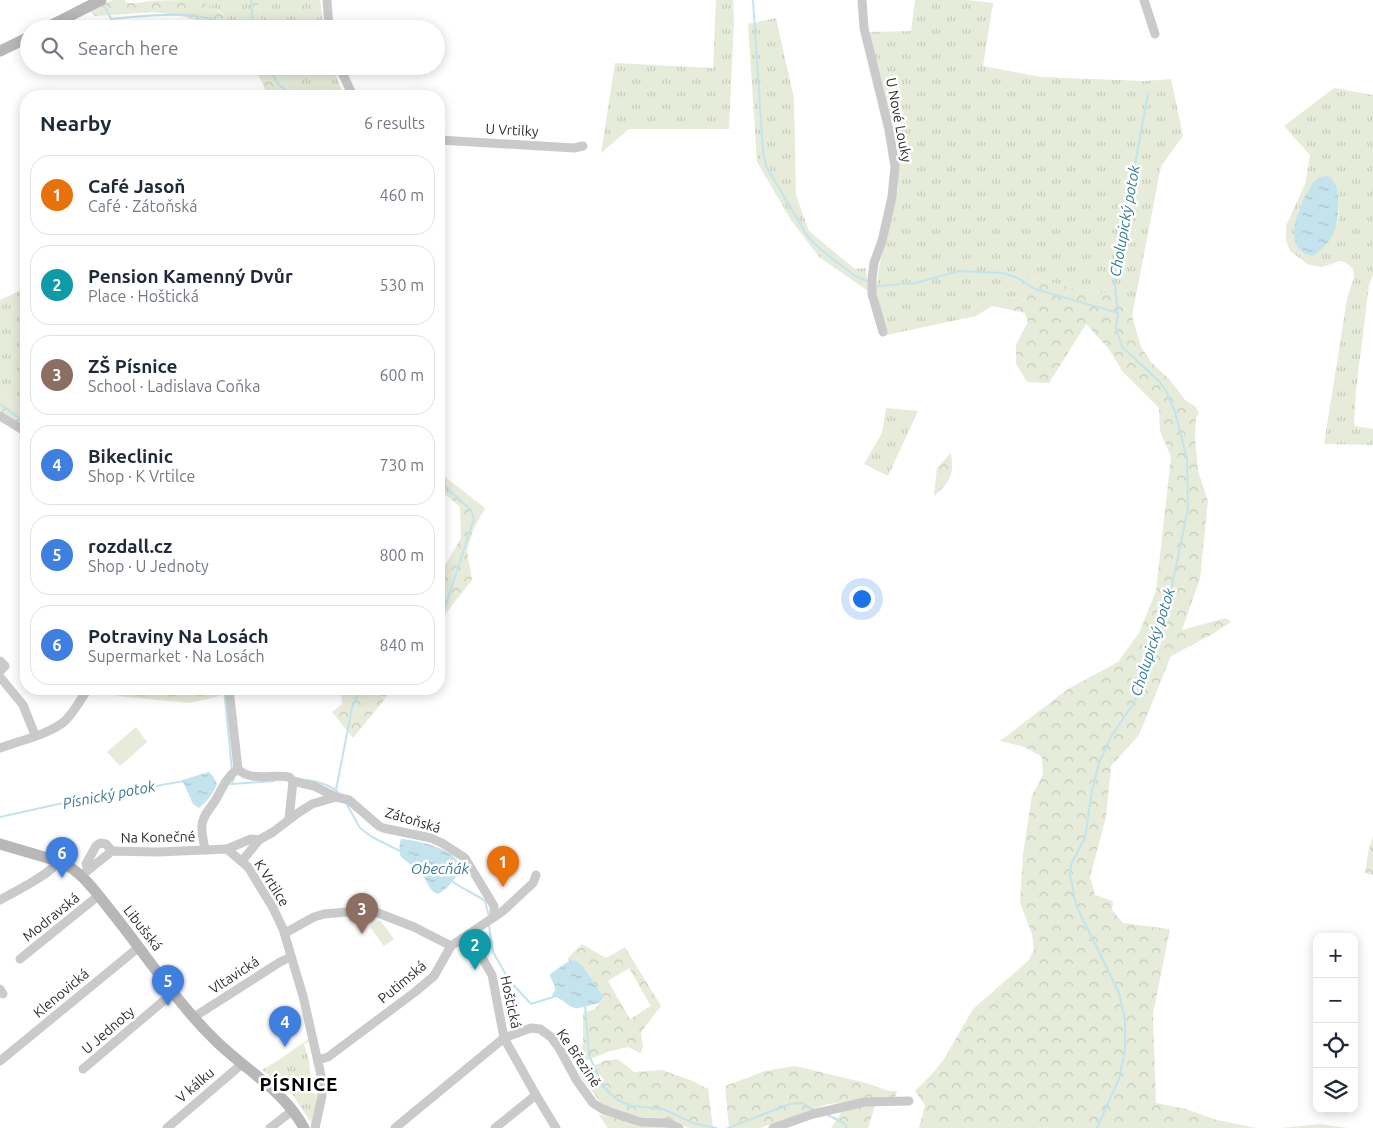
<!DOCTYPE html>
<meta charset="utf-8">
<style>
body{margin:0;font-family:Ubuntu,sans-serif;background:#f2f2f3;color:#1f2937}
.controls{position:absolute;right:15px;bottom:15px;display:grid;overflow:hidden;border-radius:10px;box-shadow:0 2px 12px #0003}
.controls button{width:45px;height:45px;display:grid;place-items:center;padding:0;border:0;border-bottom:1px solid #e0e1e3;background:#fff;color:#1f2937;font:25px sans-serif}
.you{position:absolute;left:861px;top:598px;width:18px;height:18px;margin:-12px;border:4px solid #fff;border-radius:50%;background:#1a73e8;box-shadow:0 0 0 8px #1a73e833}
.badge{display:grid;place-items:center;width:32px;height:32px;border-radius:50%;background:#f2214c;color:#fff;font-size:16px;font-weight:700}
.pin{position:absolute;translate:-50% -41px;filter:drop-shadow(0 1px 2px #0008)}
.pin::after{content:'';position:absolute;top:26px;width:18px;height:15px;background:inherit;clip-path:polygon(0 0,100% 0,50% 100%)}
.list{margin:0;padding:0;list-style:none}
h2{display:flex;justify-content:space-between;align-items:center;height:65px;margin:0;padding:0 20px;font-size:21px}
h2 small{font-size:16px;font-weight:400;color:#747a83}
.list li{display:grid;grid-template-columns:32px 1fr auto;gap:15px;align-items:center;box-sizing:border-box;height:80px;margin:0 10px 10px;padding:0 10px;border:1px solid #e0e1e3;border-radius:20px}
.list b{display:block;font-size:19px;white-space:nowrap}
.list p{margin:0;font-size:16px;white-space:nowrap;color:#747a83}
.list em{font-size:16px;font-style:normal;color:#747a83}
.icon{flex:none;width:28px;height:28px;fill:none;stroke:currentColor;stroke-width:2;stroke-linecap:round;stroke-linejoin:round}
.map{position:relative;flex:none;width:1373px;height:1128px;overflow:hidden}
.search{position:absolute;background:#fff;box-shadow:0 2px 12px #0003;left:20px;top:20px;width:425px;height:55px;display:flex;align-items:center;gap:12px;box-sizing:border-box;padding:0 18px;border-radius:28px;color:#747a83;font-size:19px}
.panel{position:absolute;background:#fff;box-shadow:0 2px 12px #0003;left:20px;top:90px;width:425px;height:605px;border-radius:20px}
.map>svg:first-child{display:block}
.grass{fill:url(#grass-tufts);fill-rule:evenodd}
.forest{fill:url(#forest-crowns);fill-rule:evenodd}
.pitch{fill:#e6ecd9}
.water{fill:url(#water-ripples)}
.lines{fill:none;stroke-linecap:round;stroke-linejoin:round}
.stream{stroke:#c3e3ed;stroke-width:2}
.street{stroke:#cacaca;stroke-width:9}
.secondary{stroke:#b7b7b7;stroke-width:11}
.labels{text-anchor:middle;stroke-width:5;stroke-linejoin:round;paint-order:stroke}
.street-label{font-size:14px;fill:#2d2d2d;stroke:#fff}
.water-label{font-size:15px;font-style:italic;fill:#357c94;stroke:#fff}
.district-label{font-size:19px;font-weight:bold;letter-spacing:1px;fill:#000;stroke:#fff}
</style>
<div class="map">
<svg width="1373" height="1128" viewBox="0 0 1373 1128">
<defs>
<pattern id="grass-tufts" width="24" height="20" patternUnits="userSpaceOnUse" patternTransform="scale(1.25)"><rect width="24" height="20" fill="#e6ecd9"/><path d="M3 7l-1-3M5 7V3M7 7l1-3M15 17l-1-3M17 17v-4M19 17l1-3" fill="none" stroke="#c6cbbb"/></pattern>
<pattern id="forest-crowns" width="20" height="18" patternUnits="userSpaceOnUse" patternTransform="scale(1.25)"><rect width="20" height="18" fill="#e6ecd9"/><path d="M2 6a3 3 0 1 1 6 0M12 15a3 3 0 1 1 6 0" fill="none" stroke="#c6cbbb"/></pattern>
<pattern id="water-ripples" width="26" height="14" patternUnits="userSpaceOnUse" patternTransform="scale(1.25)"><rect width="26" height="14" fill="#c3e3ed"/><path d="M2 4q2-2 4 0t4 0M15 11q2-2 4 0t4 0" fill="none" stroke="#a8c3cc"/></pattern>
</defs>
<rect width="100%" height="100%" fill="#fff"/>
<g class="grass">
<path d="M173,0H253V20L252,25L243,29H239L221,12L200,2Z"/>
<path d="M258,0H320L324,29H262Z"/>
<path d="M716,0H733L734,22L729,129H629L601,153L615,63L713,68Z"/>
<path d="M915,0H966L993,3L983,66L1041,77L1144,81L1171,79L1183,136L1161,166L1132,316L1110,294L1081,290L1024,276L1026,301L1016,297L992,306L976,316L887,335L876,291L879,267L898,190V155L894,121L889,116L869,32L911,31Z"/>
<path d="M776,18L794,98L796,195L809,231L855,269L866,268L868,291L819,257L791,220L757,162L748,24Z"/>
<path d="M273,66H332L344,96H297L283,83Z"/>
<path d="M1334,88L1373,95V275L1369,285L1356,390L1354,426L1373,429V445L1324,444L1347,299L1354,277L1353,269L1345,262L1340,261L1322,267L1309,265L1290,251L1286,240V226L1305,184L1310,155L1284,126ZM1310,187L1338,192L1339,214L1338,223L1302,252L1297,246L1295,240L1298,210Z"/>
<path d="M26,288V413L0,395V300Z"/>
<path d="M886,408L918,411L888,476L864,464L882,433Z"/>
<path d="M124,689H214L220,696L189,703L117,696Z"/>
<path d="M372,689H392L385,698L370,691Z"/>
<path d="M309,1039L310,1042L304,1044L309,1060L312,1093L317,1094V1098L312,1124L292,1094L262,1070L277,1061Z"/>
</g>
<g class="forest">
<path d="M112,0H125L126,2C134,5 141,2 149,1C161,0 189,0 200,2C216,7 228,18 239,29H218L196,20L177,15L152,12L95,16L89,11Z"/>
<path d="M253,0H258L262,29H254L253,21Z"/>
<path d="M254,66H273C279,79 287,88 297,96H268C263,86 260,76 254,66Z"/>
<path d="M1024,276L1081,290L1110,294L1132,316L1141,347L1151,362L1170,380L1185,400L1196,407L1199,414L1196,417L1195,438L1198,471L1208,501L1200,579L1182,630L1226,618L1231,622L1211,635L1171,656L1139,735L1111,766L1106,817L1090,877L1095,895L1113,901L1112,910L1123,923L1170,929L1153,1014L1156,1103L1186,1109L1217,1120L1257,1128H919L925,1105L915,1091L932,1074L944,1059L973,1009L1029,960L1034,950L1032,934L1020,903L1023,854L1032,795L1043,775L1042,757L1025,747L1000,741L1068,689L1118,662L1139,633L1156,591L1171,457L1160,431L1159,408L1122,371L1109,349L1086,324L1049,383L1027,382L1016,364V345L1028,322L1025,313L992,306L1016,297L1025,301Z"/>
<path d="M0,395L26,413V427L0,411Z"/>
<path d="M951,453C954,475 951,481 934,496L937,468Z"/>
<path d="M439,472L485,508L473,530L467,551L472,580L439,622V576L461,538L460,507L439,489Z"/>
<path d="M344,689H372L370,691L385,699L353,738L332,712L342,704L341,694Z"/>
<path d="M1373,836V875L1365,873L1368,853Z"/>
<path d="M582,944L606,958L625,947L661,1006L641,1032L643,1047L640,1053L628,1047L607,1052L586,1061L579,1059L583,1041V1013L595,1009L604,997L582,965L575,960L569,961L568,958ZM629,968L651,1006L630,1019L608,981Z"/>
<path d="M618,1059L634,1072L662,1070L693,1081L706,1088H708L713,1128H688L676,1122L661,1118L641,1117L603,1106L579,1074L603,1061Z"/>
<path d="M795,1066L866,1083L889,1091H897L895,1097L828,1104L760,1128H729L725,1086L765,1071Z"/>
<path d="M876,1103L868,1128H831L844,1108Z"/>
<path d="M598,1114L639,1124L666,1126L669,1128H608Z"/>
<path d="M1320,1124L1348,1128H1280Z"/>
</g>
<g class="pitch">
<path d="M136,727L147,742L120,766L107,752Z"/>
<path d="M380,920L394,939L384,946L370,927Z"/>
</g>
<g class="water">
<path d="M1328,176C1335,180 1338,188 1338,196C1340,222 1336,240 1313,256C1283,251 1296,214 1305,196C1309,190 1313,180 1320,177C1321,177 1327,176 1328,176Z"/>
<path d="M209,772L213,776L217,784C213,794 207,801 199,808L193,804L182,780Z"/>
<path d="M401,839C417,840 451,848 459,863C459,863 461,870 461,870C454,879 449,888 438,894C429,891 428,883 423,876C418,869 408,863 401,857C399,853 399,843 401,839Z"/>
<path d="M575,960L582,965L604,997L599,1003C593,1004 580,1009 575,1008C566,1006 562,997 553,997L552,995L555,991C555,982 550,980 550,974L569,961Z"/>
</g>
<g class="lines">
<g class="stream">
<path d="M251,0L253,24L254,29"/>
<path d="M753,0L763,152L766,166L808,237L820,249L855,276L867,281"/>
<path d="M104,5L111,19C145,16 203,7 232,29"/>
<path d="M268,66L278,84L293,96"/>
<path d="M877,286L916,283L959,271L1003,273L1018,278L1035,289L1118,313"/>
<path d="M0,404L26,423"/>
<path d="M439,481L471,510L474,519L444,610L439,617"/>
<path d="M224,689L232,771"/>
<path d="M307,780C320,782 331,785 341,795"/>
<path d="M231,784L274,781"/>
<path d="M232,784L234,778"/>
<path d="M336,790L352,708L357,696L365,689"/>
<path d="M346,803L360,828L372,837L400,851"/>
<path d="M0,817L72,801L184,781"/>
<path d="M452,881C462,889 474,893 485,901L489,917"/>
<path d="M489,925L493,952L509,980L531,1004L553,997"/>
<path d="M585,1004L589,1055L602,1085L616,1099L631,1106L663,1109L693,1123L716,1128"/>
<path d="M826,1114L844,1123L847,1128"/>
<path d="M728,1128L790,1104L802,1103L814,1110"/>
<path d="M1097,1128L1119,1079L1125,1050V1019L1119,993L1076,905L1070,875L1071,864L1085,838L1092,791L1099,763L1112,735L1135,701L1168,605L1188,509L1187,459L1175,412L1167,393L1160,382L1122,347L1116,328L1118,314L1114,277L1148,94"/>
</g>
<g class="street">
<path d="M327,0L329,29"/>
<path d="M862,0L864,28L889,130L895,167L892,197L882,241L874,263L872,279V294L883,332"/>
<path d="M1144,0L1155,34"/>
<path d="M339,66L353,96"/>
<path d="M439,140L574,148L583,146"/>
<path d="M0,416L26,432"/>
<path d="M0,661L5,666L0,671"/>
<path d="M0,677L23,705L35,735"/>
<path d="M229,689L238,769"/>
<path d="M0,748C19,741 50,734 65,721C74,712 81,699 88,689"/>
<path d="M238,769C250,782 272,774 289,777L293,781L314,786L336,797L349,800L379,826L383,828L431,838L442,843L465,858L494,906V917"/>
<path d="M289,819L293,781"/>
<path d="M227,849L251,839L259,840"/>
<path d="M205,850C204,842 201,833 202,826C202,816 210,809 215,801C222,789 226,777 238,769"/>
<path d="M242,861L259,840L273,832L298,813L312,804L336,797"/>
<path d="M88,870L86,864L96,846L100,843L106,844L112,851"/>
<path d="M82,875L112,851L158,852L227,849L248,867L273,908L283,929L303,996L321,1075L322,1096L315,1128"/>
<path d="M0,900C14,892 52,874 58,861"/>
<path d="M285,933L314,917L324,914L358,911H373L414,927L451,946"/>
<path d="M469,935L492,975L504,1038L536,1095L556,1128"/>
<path d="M20,959L98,896"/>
<path d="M0,989L3,994"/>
<path d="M194,1017L280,962L291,957"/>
<path d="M318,1060L328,1057L415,992L434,976L451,946L503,911L533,883L536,875"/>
<path d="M0,1061L139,947"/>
<path d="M83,1069L174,992"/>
<path d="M167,1128L242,1064"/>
<path d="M270,1128L293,1110"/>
<path d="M395,1128L504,1038L531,1028L540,1029L551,1037L559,1048L577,1081L593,1103L604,1110L641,1122L668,1123L679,1128"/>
<path d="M495,1128L536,1095"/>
<path d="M773,1128L813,1114L865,1102L909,1101"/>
</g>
<g class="secondary">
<path d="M44,29L101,0"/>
<path d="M0,51L29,37"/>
<path d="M0,844L58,861C81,870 95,891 110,910C145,953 175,1001 215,1040C245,1070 284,1090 304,1128"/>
</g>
</g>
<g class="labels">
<g class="street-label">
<text transform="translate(899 120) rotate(79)" y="5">U Nové Louky</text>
<text transform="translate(512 130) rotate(3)" y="5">U Vrtilky</text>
<text transform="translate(413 820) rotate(17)" y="5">Zátoňská</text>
<text transform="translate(158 837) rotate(-1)" y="5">Na Konečné</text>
<text transform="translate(272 883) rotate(58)" y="5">K Vrtilce</text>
<text transform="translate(51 917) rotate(-39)" y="5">Modravská</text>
<text transform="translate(143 928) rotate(52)" y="5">Libušská</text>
<text transform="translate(234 975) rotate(-33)" y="5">Vltavická</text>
<text transform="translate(402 982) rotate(-40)" y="5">Putimská</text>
<text transform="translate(61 993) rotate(-40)" y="5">Klenovická</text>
<text transform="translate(511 1002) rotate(78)" y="5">Hoštická</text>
<text transform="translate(108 1030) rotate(-41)" y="5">U Jednoty</text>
<text transform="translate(579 1058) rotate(56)" y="5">Ke Březině</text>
<text transform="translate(195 1085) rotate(-41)" y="5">V kálku</text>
</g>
<g class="water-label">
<text transform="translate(1125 221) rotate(-80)" y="5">Cholupický potok</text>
<text transform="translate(1153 642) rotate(-72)" y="5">Cholupický potok</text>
<text transform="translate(109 795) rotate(-11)" y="5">Písnický potok</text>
<text x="440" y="874">Obecňák</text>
</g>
<g class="district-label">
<text x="299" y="1091">PÍSNICE</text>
</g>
</g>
</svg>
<div class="controls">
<button>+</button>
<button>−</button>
<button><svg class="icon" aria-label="locate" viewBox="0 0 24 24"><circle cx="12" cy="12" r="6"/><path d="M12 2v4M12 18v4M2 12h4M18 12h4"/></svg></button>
<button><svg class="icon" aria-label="layers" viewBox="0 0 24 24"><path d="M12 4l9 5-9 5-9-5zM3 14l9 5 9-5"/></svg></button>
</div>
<div class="you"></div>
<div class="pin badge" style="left:503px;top:887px;background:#e8710a">1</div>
<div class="pin badge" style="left:475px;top:970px;background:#0f9aa8">2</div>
<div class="pin badge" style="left:362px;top:934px;background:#8d6e63">3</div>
<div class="pin badge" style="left:285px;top:1047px;background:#3f7fe0">4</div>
<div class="pin badge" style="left:168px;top:1006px;background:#3f7fe0">5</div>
<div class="pin badge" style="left:62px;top:878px;background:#3f7fe0">6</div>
<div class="search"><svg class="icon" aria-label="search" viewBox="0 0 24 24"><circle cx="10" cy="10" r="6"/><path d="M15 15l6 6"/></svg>Search here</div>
<section class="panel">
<h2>Nearby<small>6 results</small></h2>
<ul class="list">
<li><span class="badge" style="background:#e8710a">1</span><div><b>Café Jasoň</b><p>Café · Zátoňská</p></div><em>460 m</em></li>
<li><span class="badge" style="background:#0f9aa8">2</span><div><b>Pension Kamenný Dvůr</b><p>Place · Hoštická</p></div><em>530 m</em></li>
<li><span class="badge" style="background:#8d6e63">3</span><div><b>ZŠ Písnice</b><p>School · Ladislava Coňka</p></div><em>600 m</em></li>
<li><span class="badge" style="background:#3f7fe0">4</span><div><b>Bikeclinic</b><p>Shop · K Vrtilce</p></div><em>730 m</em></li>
<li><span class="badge" style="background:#3f7fe0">5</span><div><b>rozdall.cz</b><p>Shop · U Jednoty</p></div><em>800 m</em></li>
<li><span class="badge" style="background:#3f7fe0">6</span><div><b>Potraviny Na Losách</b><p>Supermarket · Na Losách</p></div><em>840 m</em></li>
</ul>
</section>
</div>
